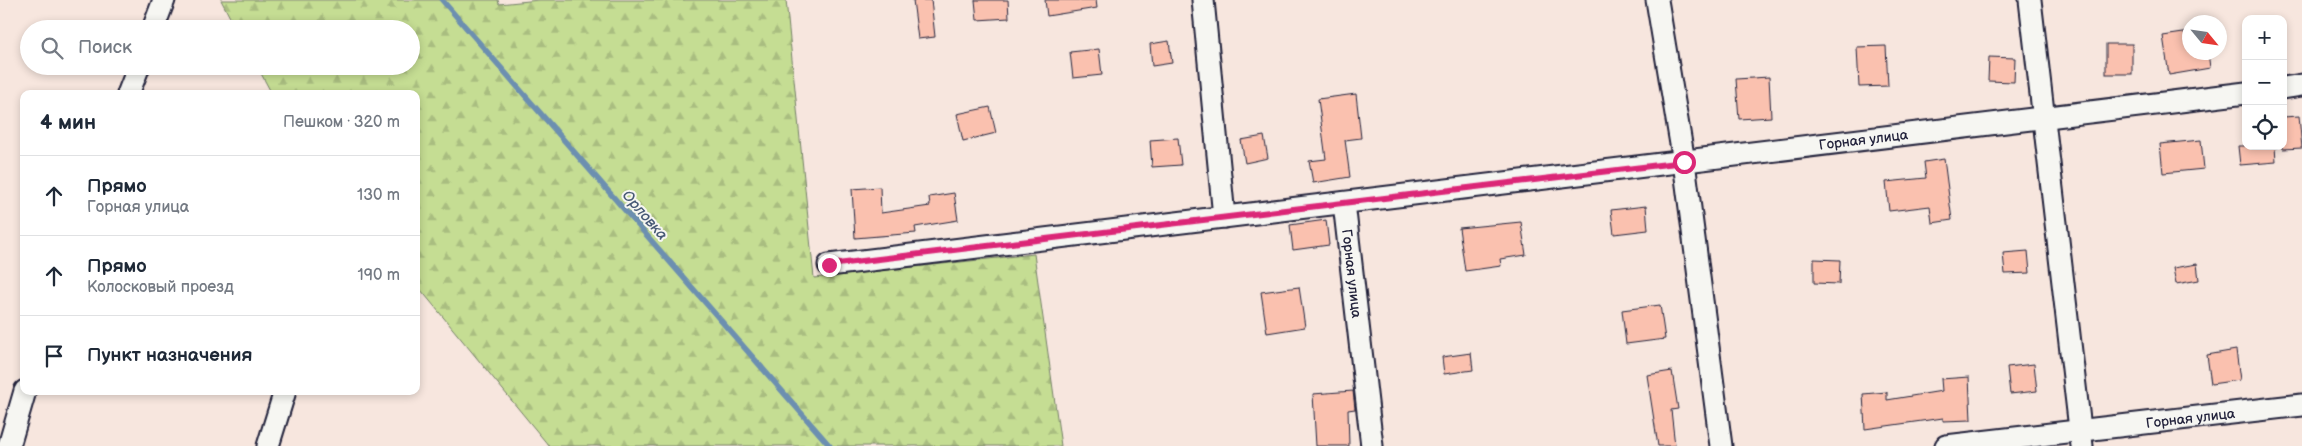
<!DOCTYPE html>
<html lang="ru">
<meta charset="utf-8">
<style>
body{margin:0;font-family:"Balsamiq Sans",sans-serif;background:#f6f6f7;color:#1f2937}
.controls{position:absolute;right:15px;top:15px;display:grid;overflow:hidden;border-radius:10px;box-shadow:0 2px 8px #0003}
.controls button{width:45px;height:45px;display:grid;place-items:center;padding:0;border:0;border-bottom:1px solid #e0e1e3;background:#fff;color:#1f2937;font:25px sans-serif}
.compass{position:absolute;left:2182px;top:15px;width:45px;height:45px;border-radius:50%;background:#fff;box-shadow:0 2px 8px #0003;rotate:119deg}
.stop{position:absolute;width:15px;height:15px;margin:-11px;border:4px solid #db2777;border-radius:50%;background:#fff}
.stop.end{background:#db2777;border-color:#fff;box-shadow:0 1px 5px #0008}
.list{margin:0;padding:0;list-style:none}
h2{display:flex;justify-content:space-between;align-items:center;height:65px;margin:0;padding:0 20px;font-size:21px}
h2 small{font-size:16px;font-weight:400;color:#747a83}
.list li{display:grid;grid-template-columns:32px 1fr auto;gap:15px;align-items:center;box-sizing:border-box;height:80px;padding:0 20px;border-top:1px solid #e0e1e3}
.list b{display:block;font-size:19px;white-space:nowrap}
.list p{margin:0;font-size:16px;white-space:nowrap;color:#747a83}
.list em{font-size:16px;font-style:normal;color:#747a83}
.icon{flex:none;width:28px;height:28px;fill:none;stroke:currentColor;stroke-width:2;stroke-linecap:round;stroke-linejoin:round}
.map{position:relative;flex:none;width:2302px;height:446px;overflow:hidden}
.search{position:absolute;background:#fff;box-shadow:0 2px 8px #0003;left:20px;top:20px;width:400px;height:55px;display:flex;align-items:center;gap:12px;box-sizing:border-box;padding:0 18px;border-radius:28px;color:#747a83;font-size:19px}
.panel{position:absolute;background:#fff;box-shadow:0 2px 8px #0003;left:20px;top:90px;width:400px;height:305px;border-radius:10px}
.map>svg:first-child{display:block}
.forest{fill:url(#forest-firs);stroke:#748067}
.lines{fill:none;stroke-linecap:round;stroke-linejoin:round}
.stream{stroke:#6c8fb0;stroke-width:5.5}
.building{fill:#fac1af;stroke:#22223b}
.minor-casing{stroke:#22223b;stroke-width:25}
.minor{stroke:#f6f6f2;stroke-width:21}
.route{stroke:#db2777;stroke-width:6}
.labels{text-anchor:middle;stroke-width:4;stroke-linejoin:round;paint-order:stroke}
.street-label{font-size:14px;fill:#22223b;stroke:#f6f6f2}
.water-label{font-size:15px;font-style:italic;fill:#475976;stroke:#f6f6f2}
</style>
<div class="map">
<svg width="2302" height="446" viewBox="0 0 2302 446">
<defs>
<pattern id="forest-firs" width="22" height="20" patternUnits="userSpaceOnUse" patternTransform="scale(1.25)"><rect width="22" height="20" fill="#c5dd93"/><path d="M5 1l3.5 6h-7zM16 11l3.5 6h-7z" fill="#a9bd80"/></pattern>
</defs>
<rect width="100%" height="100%" fill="#f7e6de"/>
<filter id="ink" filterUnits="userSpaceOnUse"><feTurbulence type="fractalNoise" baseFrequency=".02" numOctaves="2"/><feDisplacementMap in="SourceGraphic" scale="10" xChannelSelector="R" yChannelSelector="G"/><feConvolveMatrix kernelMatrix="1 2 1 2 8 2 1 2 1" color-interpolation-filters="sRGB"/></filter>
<g filter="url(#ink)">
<path class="forest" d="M221,0H498L499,4L539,0H786L814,278L1034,254L1061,446H549L416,284V94H272L257,66H411V29H236Z"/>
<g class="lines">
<path class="stream" d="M442,0L830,446"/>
</g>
<g class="building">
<path d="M913,0H931L935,37L918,39Z"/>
<path d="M975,0H1008L1009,18L977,20Z"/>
<path d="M1045,0H1096L1097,8L1047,16Z"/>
<path d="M2190,32V52H2208L2210,68L2169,75L2163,36Z"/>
<path d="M1169,41L1172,63L1152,66L1150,44Z"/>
<rect x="2106" y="44" width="26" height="30"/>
<path d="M1886,46L1888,86L1859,87L1857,47Z"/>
<path d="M1099,49L1102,75L1073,78L1070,52Z"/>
<path d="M1989,57L2015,58L2014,82L1988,81Z"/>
<path d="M1769,77L1771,117L1739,119L1736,79Z"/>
<path d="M1356,94L1361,138L1345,140L1350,177L1313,183L1309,161L1326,159L1318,99Z"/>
<path d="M990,107L996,133L963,141L957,114Z"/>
<path d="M2299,116L2302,148L2283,149V117Z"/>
<path d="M1264,136L1268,158L1245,163L1241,140Z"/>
<path d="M1178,138L1181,165L1152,167L1150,140Z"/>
<path d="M2201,140L2204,169L2163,173L2160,144Z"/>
<path d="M2238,146H2275L2276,162L2240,165Z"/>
<path d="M1944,159L1952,220L1932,223L1930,206L1889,211L1886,182L1926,178L1924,162Z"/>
<path d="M880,187L881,213L930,206L929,197L954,193L958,220L915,227L916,233L855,238L852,189Z"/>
<path d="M1646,206L1648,230L1614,234L1611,210Z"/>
<path d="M1326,220L1329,245L1293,250L1290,225Z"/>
<path d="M1521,222L1526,255L1500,259L1501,266L1465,271L1459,228Z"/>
<path d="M2028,251L2030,273L2005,274L2003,253Z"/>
<path d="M1814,259L1840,260L1839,284L1814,283Z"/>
<path d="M2197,264L2199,280L2176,284L2173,268Z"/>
<path d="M1299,287L1305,327L1267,333L1261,292Z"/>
<path d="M1660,305L1665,339L1626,344L1622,310Z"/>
<path d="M2236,350L2240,380L2211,384L2207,355Z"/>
<path d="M1471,353L1473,370L1444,374L1442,357Z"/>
<path d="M2034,364L2037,391L2010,394L2007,367Z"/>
<path d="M1672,371L1678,409L1671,410L1675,446H1658L1647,375Z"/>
<path d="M1969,377L1971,420L1943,421V418L1865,429L1863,394L1887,392V400L1942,391L1941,379Z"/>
<path d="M1353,391L1355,409L1348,410L1349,446H1316L1313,394Z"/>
</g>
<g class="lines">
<defs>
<g id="minor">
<path d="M1203,0L1224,217"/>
<path d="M1657,0L1684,162L1721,446"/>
<path d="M2030,0L2082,446"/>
<path d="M153,29L164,0"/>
<path d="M2283,88L2302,85"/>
<path d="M128,94L139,66"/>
<path id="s1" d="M1344,203L1372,446"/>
<path id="s2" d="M829,265L2246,93"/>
<path d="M9,446L25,391"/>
<path d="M268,446L285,391"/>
<path id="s3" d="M1946,446L2302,405"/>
</g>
</defs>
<use href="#minor" class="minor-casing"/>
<use href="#minor" class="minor"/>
</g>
</g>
<g class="lines" filter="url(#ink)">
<path class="route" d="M829,265L1684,162"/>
</g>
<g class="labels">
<g class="street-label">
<text dy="5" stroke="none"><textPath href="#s2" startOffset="1042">Горная улица</textPath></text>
<text dy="5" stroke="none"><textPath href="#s1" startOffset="71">Горная улица</textPath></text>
<text dy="5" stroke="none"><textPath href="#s3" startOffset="246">Горная улица</textPath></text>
</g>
<g class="water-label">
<text transform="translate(645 215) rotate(49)" y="5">Орловка</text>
</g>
</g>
</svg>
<div class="controls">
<button>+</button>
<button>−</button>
<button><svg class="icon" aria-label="locate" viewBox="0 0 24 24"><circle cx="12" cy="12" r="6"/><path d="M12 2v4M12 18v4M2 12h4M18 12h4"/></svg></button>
</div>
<svg class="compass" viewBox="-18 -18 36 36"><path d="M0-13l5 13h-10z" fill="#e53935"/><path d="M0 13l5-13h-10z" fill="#747a83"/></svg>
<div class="stop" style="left:1684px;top:162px"></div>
<div class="stop end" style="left:829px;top:265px"></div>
<div class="search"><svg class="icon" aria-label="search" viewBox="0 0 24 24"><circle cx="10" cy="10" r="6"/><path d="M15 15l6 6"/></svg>Поиск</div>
<section class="panel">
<h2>4 мин<small>Пешком · 320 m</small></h2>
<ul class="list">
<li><svg class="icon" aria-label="ahead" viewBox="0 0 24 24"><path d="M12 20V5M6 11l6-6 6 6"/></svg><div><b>Прямо</b><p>Горная улица</p></div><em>130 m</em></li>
<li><svg class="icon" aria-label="ahead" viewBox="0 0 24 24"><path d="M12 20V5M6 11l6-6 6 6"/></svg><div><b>Прямо</b><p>Колосковый проезд</p></div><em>190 m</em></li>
<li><svg class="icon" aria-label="arrive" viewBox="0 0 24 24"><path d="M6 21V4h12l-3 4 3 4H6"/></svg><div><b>Пункт назначения</b></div></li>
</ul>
</section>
</div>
